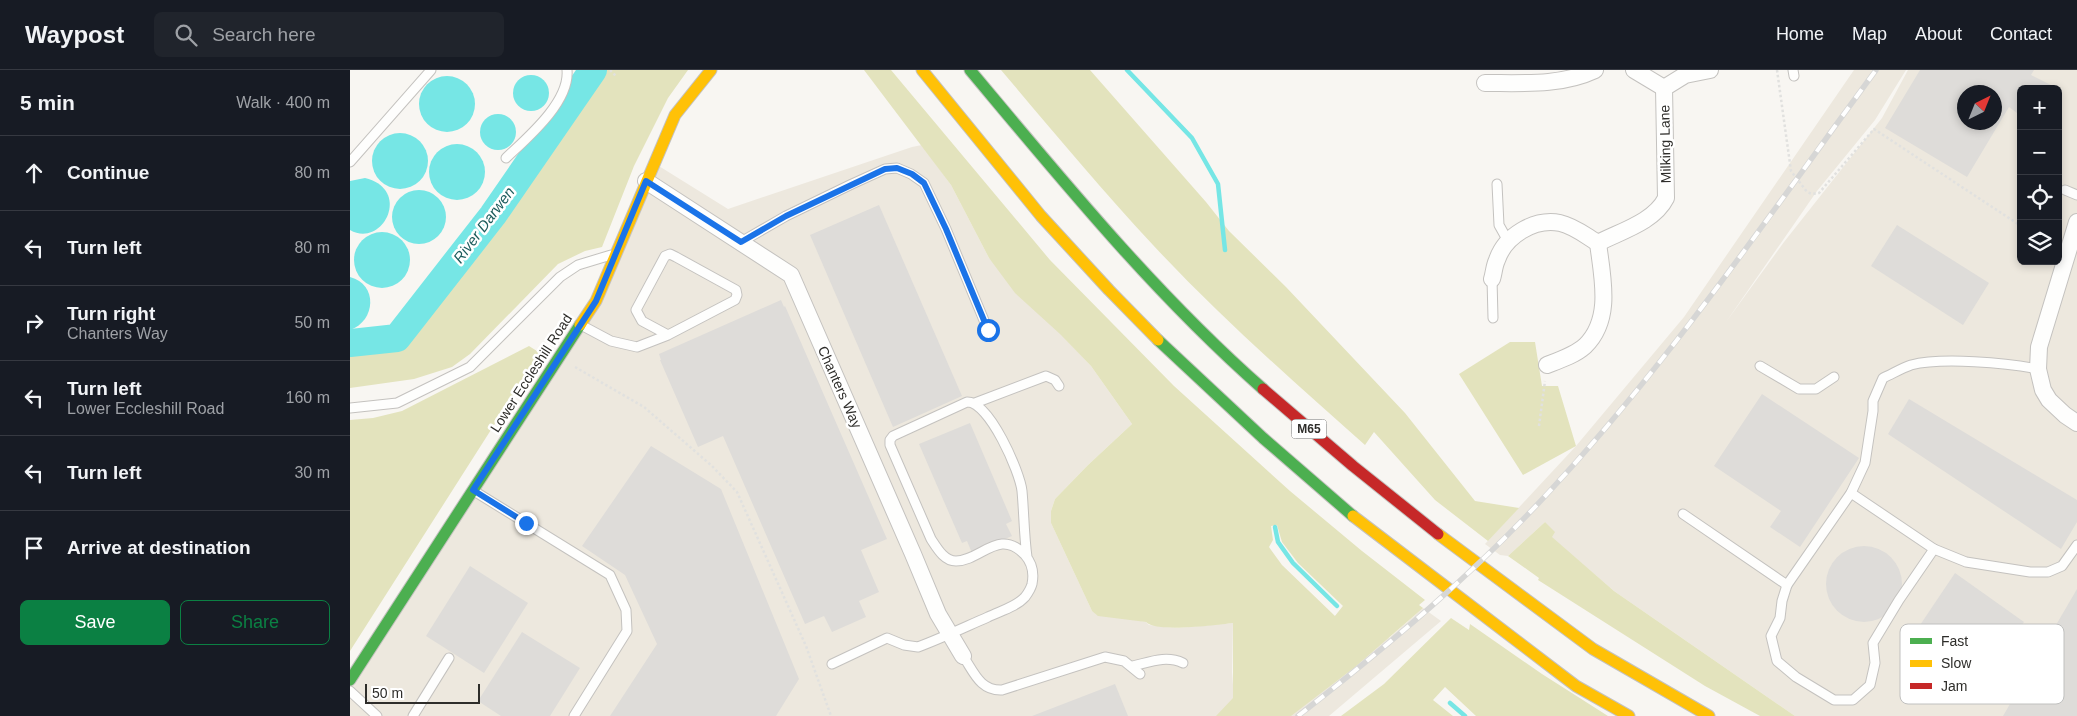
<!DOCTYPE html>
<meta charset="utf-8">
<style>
body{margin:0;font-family:Helvetica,sans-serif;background:#20242c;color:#f1f3f6}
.controls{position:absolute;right:15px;top:15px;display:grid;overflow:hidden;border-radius:8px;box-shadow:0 2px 8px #0003}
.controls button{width:45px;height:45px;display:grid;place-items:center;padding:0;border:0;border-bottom:1px solid #363941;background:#171b24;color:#f1f3f6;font:25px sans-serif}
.compass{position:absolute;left:1607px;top:15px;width:45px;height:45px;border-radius:50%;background:#171b24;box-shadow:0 2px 8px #0003;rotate:43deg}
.scale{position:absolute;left:15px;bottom:12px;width:115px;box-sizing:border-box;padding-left:5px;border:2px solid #2e2d2a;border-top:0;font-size:14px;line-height:18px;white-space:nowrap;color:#2e2d2a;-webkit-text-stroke:4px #fff;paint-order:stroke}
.stop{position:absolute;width:15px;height:15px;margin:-11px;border:4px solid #1a73e8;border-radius:50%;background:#fff}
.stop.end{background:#1a73e8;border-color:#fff;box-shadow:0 1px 5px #0008}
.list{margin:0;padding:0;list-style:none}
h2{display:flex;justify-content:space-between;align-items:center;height:65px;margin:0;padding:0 20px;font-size:21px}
h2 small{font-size:16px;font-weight:400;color:#9ea1a6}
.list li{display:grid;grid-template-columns:32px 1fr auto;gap:15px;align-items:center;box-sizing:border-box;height:75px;padding:0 20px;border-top:1px solid #363941}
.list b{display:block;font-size:19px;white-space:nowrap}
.list p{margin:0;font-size:16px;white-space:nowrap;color:#9ea1a6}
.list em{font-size:16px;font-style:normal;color:#9ea1a6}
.actions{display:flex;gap:10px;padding:15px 20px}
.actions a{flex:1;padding:11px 0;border:1px solid #0b8043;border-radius:8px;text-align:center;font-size:18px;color:#0b8043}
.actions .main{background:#0b8043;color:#fff}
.icon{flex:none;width:28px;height:28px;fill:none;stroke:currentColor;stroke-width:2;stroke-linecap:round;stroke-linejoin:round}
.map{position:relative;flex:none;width:1727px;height:646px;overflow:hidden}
header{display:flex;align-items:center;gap:30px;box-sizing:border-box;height:70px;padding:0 25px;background:#171b24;border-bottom:1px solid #363941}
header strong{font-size:24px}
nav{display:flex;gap:28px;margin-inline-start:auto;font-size:18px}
.search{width:350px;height:45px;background:#20242c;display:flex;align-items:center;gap:12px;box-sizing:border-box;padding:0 18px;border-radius:8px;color:#9ea1a6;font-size:19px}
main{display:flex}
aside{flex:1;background:#171b24}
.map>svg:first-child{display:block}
.built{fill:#ede8de;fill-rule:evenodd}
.green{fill:#e3e3bd;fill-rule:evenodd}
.water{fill:#76e6e5}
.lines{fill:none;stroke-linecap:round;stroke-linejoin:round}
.stream{stroke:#76e6e5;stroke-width:4.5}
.river{stroke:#76e6e5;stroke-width:28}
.building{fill:#dedcd9;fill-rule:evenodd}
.lane-casing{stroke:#c4c2bf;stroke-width:11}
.street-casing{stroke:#c4c2bf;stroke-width:18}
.fast-casing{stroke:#c4c2bf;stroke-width:13}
.slow-casing{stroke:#c4c2bf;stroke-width:13}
.jam-casing{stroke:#c4c2bf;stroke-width:13}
.path{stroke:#e1e1df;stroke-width:2.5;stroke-dasharray:2.5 2.5;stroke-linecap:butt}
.lane{stroke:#fefefd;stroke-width:9}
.street{stroke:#fefefd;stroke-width:16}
.fast{stroke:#4caf50;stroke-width:11}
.slow{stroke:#ffc107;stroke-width:11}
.jam{stroke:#c62828;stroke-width:11}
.rail-casing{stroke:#d6d6d5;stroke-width:5.5}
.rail{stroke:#fff;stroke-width:4;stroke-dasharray:11;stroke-linecap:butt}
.route{stroke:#1a73e8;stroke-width:6}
.labels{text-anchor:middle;stroke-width:5;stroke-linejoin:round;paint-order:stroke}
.shield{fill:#fff;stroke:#6d6c6a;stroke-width:1}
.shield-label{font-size:12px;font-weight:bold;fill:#2e2d2a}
.street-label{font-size:14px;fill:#2e2d2a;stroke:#fff}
.water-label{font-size:15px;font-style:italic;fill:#1c5c5c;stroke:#fff}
.key{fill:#fff;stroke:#c0c0bf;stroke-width:1}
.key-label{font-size:14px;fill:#2e2d2a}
</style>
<header>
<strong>Waypost</strong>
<div class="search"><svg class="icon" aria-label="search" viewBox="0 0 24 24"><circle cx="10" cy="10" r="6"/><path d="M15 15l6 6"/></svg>Search here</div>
<nav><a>Home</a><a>Map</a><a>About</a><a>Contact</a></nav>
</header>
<main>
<aside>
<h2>5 min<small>Walk · 400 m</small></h2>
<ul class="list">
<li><svg class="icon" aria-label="ahead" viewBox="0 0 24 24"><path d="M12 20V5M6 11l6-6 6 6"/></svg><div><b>Continue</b></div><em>80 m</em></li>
<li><svg class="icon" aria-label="left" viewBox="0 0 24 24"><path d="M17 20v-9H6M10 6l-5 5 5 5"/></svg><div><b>Turn left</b></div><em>80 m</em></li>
<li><svg class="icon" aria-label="right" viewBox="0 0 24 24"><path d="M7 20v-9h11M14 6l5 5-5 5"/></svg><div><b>Turn right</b><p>Chanters Way</p></div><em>50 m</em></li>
<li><svg class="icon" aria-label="left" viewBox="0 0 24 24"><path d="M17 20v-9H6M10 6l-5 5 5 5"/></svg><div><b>Turn left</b><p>Lower Eccleshill Road</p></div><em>160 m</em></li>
<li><svg class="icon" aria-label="left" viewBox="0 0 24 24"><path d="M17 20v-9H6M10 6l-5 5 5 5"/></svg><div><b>Turn left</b></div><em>30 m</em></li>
<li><svg class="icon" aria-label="arrive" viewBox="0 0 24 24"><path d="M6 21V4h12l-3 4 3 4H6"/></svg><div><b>Arrive at destination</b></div></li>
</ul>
<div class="actions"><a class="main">Save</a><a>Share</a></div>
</aside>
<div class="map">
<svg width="1727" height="646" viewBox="0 0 1727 646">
<rect width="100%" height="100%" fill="#f8f6f2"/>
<g class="built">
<path d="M1504,0H1556L1525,50L1467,121L1376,252L1434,172L1532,48L1558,0H1727V646H1445L1264,521L1201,467L1195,452L1158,486L1150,485L1135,474L1226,376L1334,247ZM1671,19H1708V191H1671ZM1614,22H1644V52H1614Z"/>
<path d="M572,75L601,115L639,188L741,296L782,354L738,395L705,429L701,441V453L742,541L796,552L799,555L827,558L883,553L882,602L884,628L985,546L993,536L1039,568L1073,538L1091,551L979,646H0V610L246,231L304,93L378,139L562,77Z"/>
</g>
<g class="green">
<path d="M251,0H338L318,28L284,96L252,177L235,181L208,194L120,284L102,297L64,309L0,318V280C18,279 44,281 58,269L155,148Z"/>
<path d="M514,0H541L700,190L824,316L940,421L1012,481L1075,530L1069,535L1073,538L1005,597L941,646H866L883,628V553C865,555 807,563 796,552L748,546L742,541L701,453V441L705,429L738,395L782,354L741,296L710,264L665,223L639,188L601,115ZM927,455L932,472L948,493L993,536L985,546L932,495L919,477L923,470L921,456Z"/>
<path d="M651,0H740L856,132L879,161L936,217L1055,343L1125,431L1169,438L1138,471L1085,430L1024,362L1015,375C942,310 869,246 803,175C750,118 701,59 651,0Z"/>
<path d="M1160,272H1185L1192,316H1208L1226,376L1173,405L1109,304Z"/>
<path d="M179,276L190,283L0,581V350L23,348L52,341Z"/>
<path d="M1195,452L1205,462L1202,467L1264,521L1445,646H1410L1355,616L1188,510L1189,508L1158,486Z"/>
<path d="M1101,548L1119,560L1120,554L1192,604L1258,646H1126L1095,617L1083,630L1103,646H991L1034,614Z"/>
</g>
<g class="water">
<circle cx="181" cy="23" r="18"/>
<circle cx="97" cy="34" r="28"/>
<circle cx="148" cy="62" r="18"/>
<circle cx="50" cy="91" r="28"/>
<circle cx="107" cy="102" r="28"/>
<path d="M15,108C63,120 32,179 0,160V111Z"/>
<circle cx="69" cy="147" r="27"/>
<circle cx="32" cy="190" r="28"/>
<path d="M0,207C28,214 26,251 0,260Z"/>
</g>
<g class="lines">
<g class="stream">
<path d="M777,0L842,68L868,114L875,180"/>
<path d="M925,457L928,472L943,493L987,536"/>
<path d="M1100,633L1115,646"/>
</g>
<path class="river" d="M0,273L47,268L143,145L243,0"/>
</g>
<g class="building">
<path d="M1570,0H1684L1681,5L1705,17L1704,19H1671V46L1659,37L1617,107L1535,58ZM1614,22H1644V52H1614Z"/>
<path d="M529,135L612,326L543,357L460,165Z"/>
<path d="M1547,155L1639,213L1613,255L1521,196Z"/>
<path d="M431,230L434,237L435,236L537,469L511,480L529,522L509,531L516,547L482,562L474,546L455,554L373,366L348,377L310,290H311L309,284Z"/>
<path d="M1412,324L1509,388L1450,477L1420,457L1431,441L1364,396Z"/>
<path d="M1559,329L1727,430V452L1711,479L1538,364Z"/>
<path d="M620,353L662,451L656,454L662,466L622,483L617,471L612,473L569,374Z"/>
<path d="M301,376L371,419L449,609L426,646H260L307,574L275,505L232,476Z"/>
<circle cx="1514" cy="514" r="38"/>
<path d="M120,496L178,533L134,603L76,566Z"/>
<path d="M1605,503L1674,552L1626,623L1556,576Z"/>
<path d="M1727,519V646H1653L1685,591Z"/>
<path d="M172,562L230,598L200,646H151L128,631Z"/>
<path d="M765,614L778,646H682Z"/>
</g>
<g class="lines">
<defs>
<g id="lane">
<path d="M1443,0L1444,6"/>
<path d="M156,88C177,68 220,32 217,0"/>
<path d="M0,92L81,0"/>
<path d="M1147,114L1149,155L1158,171"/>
<path d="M1715,120L1727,125"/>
<path d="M391,172L436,146L502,114L535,99L547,98L561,104L574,113L596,159L638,260"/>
<path d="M1142,209L1143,248"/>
<path d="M231,255L261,271L287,277L318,265L385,230L387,225L386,220L326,187L320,184L315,186L286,240L292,251L318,265"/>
<path d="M1410,296L1449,319H1466L1484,307"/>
<path d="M625,333L696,306L705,310L709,316"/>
<path d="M0,338L47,333L120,297L210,207L228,195L261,185"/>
<path d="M124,421L260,505L276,540L277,561L224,646"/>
<path d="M1333,444L1437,515L1501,423L1515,393L1523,341V331L1533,308C1542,304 1552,298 1561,295C1592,287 1657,293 1688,299"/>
<path d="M1584,479L1616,492L1680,502H1698L1712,496L1727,475"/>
<path d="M1437,515L1432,531L1430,548L1421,566L1427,591L1446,607L1484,630H1503L1520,615L1525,593L1523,573L1549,530L1584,479L1501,423"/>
<path d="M613,586C624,602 630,621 652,620L755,587L774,591L790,604"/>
<path d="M482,594L537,568L554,575L568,577C592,568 615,557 638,547C650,541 666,537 675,527C678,523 681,518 682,514C684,504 682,493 675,485C649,457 631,491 606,491C594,491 587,478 581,469L540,375V370L543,366L617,332C639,331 670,402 672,421C674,443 674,465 677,487"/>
<path d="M783,596C800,592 816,585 833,593"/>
<path d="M0,621L27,646"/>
<path d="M63,646L99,588"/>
</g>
<g id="street">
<path d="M1284,0L1314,18"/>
<path d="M1135,13C1172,13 1211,16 1245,0"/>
<path d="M296,111L441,205L563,484L588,544L613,586"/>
<path d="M1727,152L1689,277L1688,299L1693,320L1699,330L1715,345L1727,353"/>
<path d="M1248,173C1271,161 1304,152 1316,128L1314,18L1335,5L1360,0"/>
<path d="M1142,209C1144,203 1144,196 1147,190C1155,166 1184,148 1210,153C1224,156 1236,166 1248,173"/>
<path d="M1197,295C1210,290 1225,285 1235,276C1263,249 1252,206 1248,173"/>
</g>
<g id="fast">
<path d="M620,0C713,111 804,223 913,319"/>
<path d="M808,270L913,368L1003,446"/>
<path d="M0,610L230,255"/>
</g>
<g id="slow">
<path d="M572,0L691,146L759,220L808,270"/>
<path d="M230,255L246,231L325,45L361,0"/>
<path d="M1003,446L1226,616L1279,646"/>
<path d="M1088,464L1243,579L1359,646"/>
</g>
<path id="jam" d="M913,319L1003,396L1088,464"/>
</defs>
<use href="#lane" class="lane-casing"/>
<use href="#street" class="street-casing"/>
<use href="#fast" class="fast-casing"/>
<use href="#slow" class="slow-casing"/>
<use href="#jam" class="jam-casing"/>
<g class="path">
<path d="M260,0L266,6"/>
<path d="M1427,0L1441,101L1457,122L1462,124L1469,123L1524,59L1671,156"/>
<path d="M225,297L294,337L362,396L387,422L456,576L481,646"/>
<path d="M1189,356L1195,311"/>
</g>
<use href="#lane" class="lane"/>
<use href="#street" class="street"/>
<use href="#fast" class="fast"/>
<use href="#slow" class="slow"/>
<use href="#jam" class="jam"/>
<defs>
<path id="rail" d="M948,646C1040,574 1130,499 1208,412C1325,284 1423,140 1526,0"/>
</defs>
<use href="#rail" class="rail-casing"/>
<use href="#rail" class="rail"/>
</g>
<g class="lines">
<path class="route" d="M176,453L123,420L246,231L296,111L391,172L436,146L535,99L547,98L562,104L574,113L596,159L638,260"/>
</g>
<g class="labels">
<rect class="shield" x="941.5" y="349.5" width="35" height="19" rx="4"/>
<g class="shield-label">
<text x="959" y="363">M65</text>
</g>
<g class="street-label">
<text transform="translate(1315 74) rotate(-91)" y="5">Milking Lane</text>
<text transform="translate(181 303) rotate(-57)" y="5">Lower Eccleshill Road</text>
<text transform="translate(490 317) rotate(66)" y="5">Chanters Way</text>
</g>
<g class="water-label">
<text transform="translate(134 155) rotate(-53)" y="5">River Darwen</text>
</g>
</g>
<rect x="1550" y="554" width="164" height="80" rx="8" class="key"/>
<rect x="1560" y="568" width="22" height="6" fill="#4caf50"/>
<rect x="1560" y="590" width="22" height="7" fill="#ffc107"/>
<rect x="1560" y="613" width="22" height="6" fill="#c62828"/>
<g class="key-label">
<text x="1591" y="576">Fast</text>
<text x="1591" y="598">Slow</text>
<text x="1591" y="621">Jam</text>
</g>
</svg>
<div class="controls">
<button>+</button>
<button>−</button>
<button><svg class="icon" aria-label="locate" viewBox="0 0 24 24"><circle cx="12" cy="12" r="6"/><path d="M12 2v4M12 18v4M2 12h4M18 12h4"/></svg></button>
<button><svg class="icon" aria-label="layers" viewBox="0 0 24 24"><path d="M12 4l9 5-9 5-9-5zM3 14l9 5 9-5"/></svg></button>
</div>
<svg class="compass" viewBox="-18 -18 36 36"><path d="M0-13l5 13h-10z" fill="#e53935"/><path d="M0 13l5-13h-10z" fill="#9ea1a6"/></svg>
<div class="scale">50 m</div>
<div class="stop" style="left:638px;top:260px"></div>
<div class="stop end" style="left:176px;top:453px"></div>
</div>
</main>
